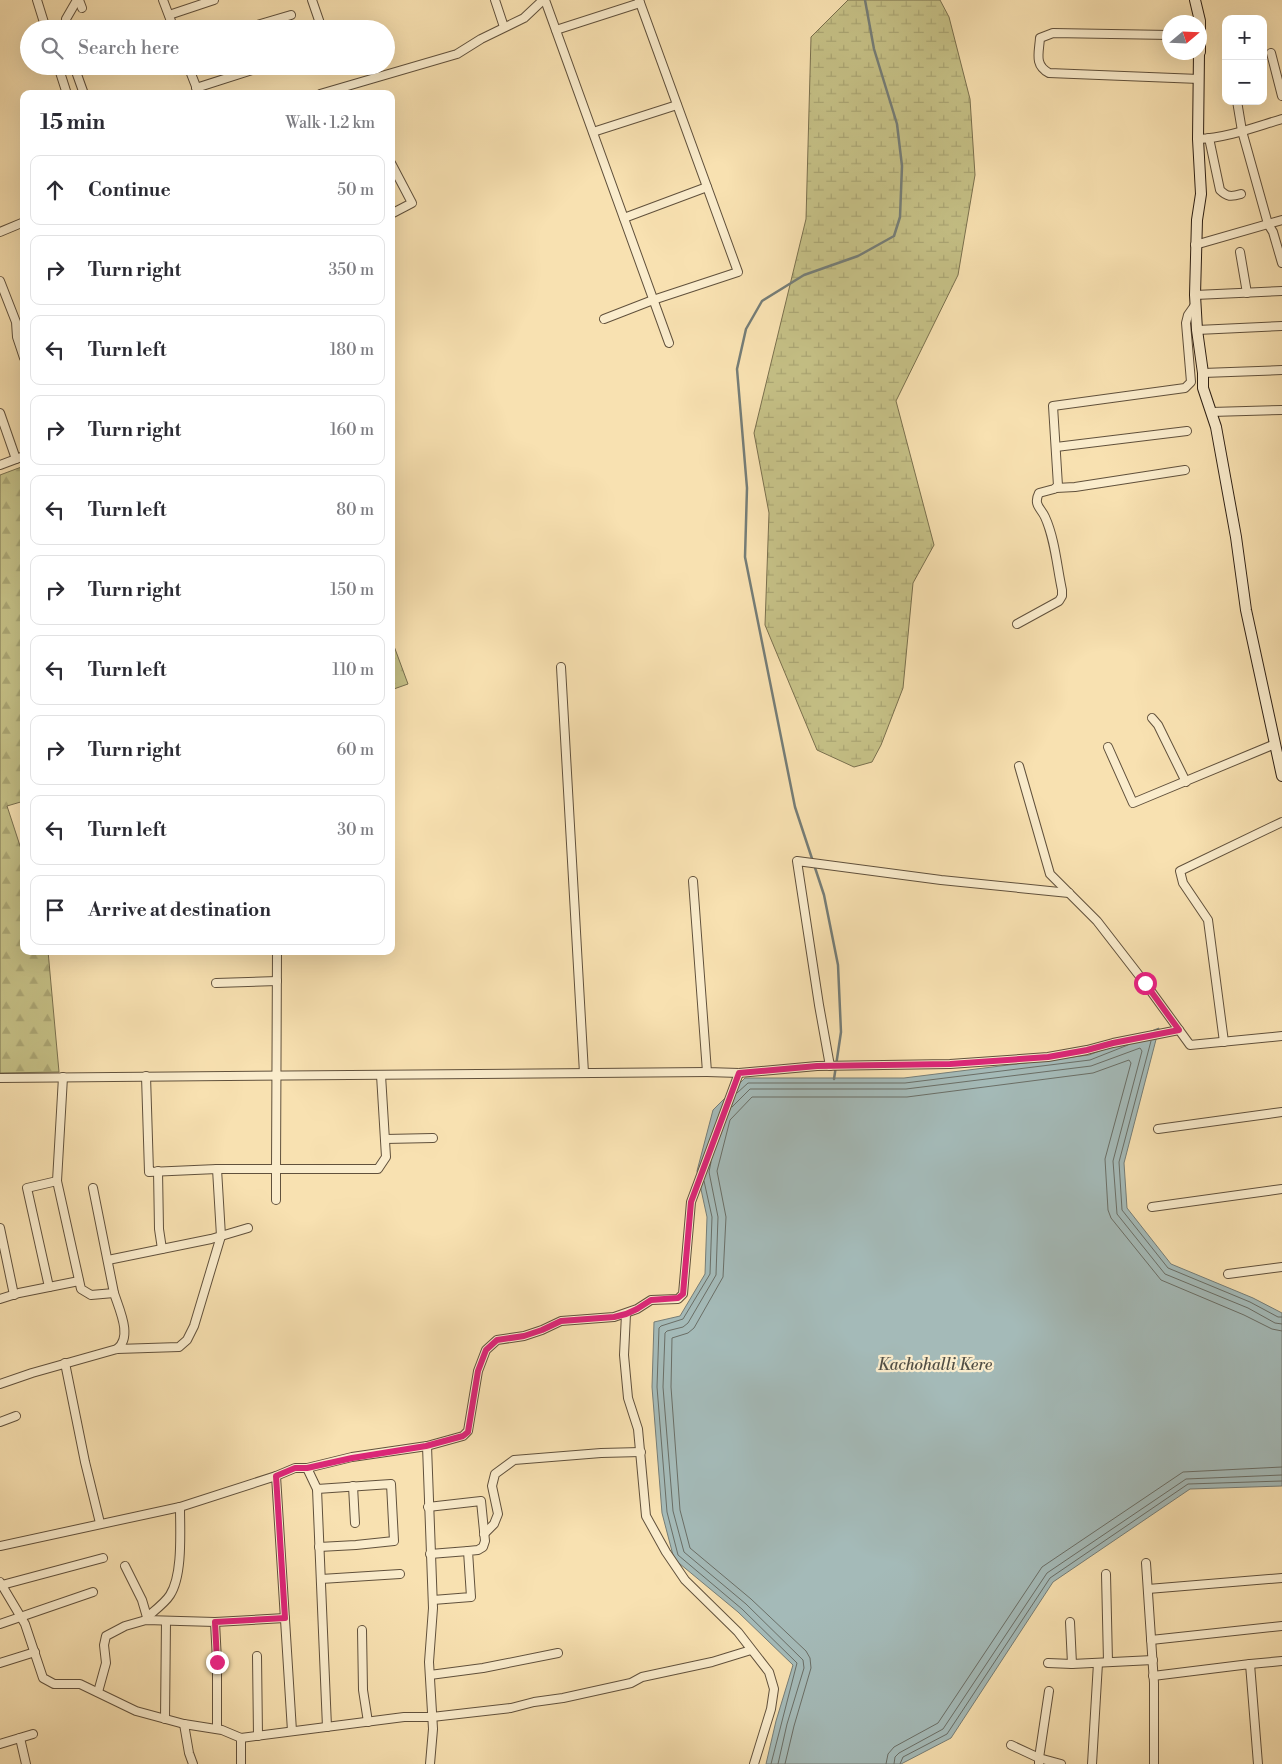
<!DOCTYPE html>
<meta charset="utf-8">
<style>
body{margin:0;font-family:"Libre Bodoni",serif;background:#f2f2f3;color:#2b2b33}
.controls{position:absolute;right:15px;top:15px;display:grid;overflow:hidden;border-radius:10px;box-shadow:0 5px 20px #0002}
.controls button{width:45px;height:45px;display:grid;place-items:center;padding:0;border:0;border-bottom:1px solid #e1e1e2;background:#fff;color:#2b2b33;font:25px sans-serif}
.compass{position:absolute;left:1162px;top:15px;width:45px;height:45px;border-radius:50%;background:#fff;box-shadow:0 5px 20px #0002;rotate:71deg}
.stop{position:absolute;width:15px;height:15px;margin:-11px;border:4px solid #db2777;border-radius:50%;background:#fff}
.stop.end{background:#db2777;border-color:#fff;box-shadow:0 1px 5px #0008}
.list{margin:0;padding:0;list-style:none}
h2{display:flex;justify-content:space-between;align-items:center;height:65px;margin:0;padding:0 20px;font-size:21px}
h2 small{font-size:16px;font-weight:400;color:#7c7c81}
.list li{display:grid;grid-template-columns:32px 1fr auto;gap:15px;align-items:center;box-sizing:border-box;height:70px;margin:0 10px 10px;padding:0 10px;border:1px solid #e1e1e2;border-radius:10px}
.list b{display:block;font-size:19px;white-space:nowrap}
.list em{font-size:16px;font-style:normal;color:#7c7c81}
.icon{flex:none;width:28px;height:28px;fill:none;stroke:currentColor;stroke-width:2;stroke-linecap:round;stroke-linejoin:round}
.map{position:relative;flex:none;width:1282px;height:1764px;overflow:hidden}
.search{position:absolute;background:#fff;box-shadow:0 5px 20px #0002;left:20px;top:20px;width:375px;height:55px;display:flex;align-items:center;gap:12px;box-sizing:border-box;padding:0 18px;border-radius:28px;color:#7c7c81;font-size:19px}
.panel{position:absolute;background:#fff;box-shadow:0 5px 20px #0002;left:20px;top:90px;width:375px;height:865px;border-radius:10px}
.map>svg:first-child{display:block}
.forest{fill:url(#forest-firs);stroke:#7a704e}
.wetland{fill:url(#wetland-marsh);stroke:#7a704e}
.water{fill:#a4bab8;stroke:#757d77}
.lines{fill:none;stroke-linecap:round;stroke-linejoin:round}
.shore{stroke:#6a6e66;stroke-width:1}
.stream{stroke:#757d77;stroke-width:2.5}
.street-casing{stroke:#61513c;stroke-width:10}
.secondary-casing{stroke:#2f2115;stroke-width:12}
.street{stroke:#faeccc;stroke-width:8}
.secondary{stroke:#faeccc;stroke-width:10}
.route{stroke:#db2777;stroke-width:6}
.labels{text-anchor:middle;stroke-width:4.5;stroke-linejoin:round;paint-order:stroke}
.water-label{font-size:16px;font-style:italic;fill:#524f46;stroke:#faeccc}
</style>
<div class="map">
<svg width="1282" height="1764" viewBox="0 0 1282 1764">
<defs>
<pattern id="forest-firs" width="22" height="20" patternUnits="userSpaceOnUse" patternTransform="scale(1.25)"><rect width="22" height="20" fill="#c5c086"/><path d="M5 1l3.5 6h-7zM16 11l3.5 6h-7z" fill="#aaa573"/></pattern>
<pattern id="wetland-marsh" width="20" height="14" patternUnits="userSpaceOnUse" patternTransform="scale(1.25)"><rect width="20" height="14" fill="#c5c086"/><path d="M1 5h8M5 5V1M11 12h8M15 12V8" fill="none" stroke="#aaa573"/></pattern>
</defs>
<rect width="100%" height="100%" fill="#f8e1b1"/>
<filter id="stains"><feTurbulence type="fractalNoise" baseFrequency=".004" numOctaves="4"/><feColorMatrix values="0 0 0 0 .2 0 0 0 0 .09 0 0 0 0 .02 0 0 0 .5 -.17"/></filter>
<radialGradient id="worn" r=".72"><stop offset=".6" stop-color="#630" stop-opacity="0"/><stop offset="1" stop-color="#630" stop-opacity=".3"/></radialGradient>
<g class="forest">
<path d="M24,466V801L7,806L24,858V951H48L59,1072L0,1073V475Z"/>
<path d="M391,638L408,684L391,690Z"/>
</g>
<path class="wetland" d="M848,0H940L949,17L970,99L975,175L958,275L896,401L934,545L913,583L903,688L881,745L872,762L854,767L817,750L765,625L769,513L754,433L806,219L811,37Z"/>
<path class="water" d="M1159,1028L1124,1163L1127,1208L1171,1264L1253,1298L1282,1313V1486L1190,1489L1053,1582L951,1738L901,1764H766L776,1721L793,1665L738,1612L674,1559L662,1513L652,1387L654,1322L680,1316L705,1274L707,1217L697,1171L713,1110L745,1078H904L1089,1055Z"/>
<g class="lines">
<g class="shore">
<path d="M1151,1041L1119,1162L1122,1210L1168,1268L1250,1302L1278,1317H1282"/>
<path d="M737,1093L748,1083H905L1090,1060L1128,1045"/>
<path d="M732,1107L750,1089H906L1091,1066L1140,1048L1142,1051L1113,1161L1117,1214L1165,1274L1248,1308L1275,1323L1282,1324"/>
<path d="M711,1162L709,1172L718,1217L716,1275L688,1323L683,1327L667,1331L665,1333L663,1387L673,1511L684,1552L746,1604L803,1660L804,1668L787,1724L778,1764"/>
<path d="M704,1181L712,1217L710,1274L683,1319L661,1326L659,1328L657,1387L667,1512L678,1555L742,1609L797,1663L771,1764"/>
<path d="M785,1764L794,1726L811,1668L810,1658L806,1651L751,1599L690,1548L680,1510L671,1387L672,1338L688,1333L694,1328L723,1277L726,1217L717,1171L730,1120L752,1097H907L1093,1073L1129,1060L1131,1063L1105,1159L1108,1210L1111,1218L1161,1280L1244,1315L1272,1329L1282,1331"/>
<path d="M886,1764L888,1754L894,1747L938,1723L1042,1567L1183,1472L1282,1467"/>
<path d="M894,1764L895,1757L899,1753L943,1729L1047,1573L1186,1479L1282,1475"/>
<path d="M900,1764L903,1757L947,1734L1050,1578L1188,1484L1282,1481"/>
</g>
<path class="stream" d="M834,1079L841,1032L838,965L824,895L795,807L745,557L747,488L737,369L746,329L762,301L804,275L858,256L894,236L900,217L902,166L897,124L874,49L865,0"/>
<defs>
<g id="street">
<path d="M37,0L46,29"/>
<path d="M79,0L82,8"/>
<path d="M163,0L174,29"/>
<path d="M312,0L322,29"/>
<path d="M495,0L504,27"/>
<path d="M545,0L669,343"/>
<path d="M169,15L214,0"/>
<path d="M65,29L66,19L77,0"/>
<path d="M244,29L291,15"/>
<path d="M556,30L640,3"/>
<path d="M1170,35L1053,33L1040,38C1039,53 1034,65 1049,73L1199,79"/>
<path d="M1271,53L1282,96"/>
<path d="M58,66L67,94"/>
<path d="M74,66L84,94"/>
<path d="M188,66L199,94"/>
<path d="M196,88L265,66"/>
<path d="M320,94L457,54L481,39L524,18L543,0"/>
<path d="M1237,101L1242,131L1268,224L1273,232L1282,263"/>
<path d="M593,132L677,105"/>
<path d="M1209,138L1220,190C1227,197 1231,197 1241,194"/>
<path d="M1198,139C1227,138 1255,127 1282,119"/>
<path d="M391,163L412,203L391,214"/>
<path d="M624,218L707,187"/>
<path d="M0,232L24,222"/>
<path d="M1195,245L1282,220"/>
<path d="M1240,252L1247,293"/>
<path d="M0,281L16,322L17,337L24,358"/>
<path d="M1195,295L1282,291"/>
<path d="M604,319L653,300L738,272L639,0"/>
<path d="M1197,330L1282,326"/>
<path d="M1203,373L1282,370"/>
<path d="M1211,412L1282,410"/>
<path d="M0,413L16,459"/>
<path d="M1056,447L1187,431"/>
<path d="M0,465L24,456"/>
<path d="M1056,488L1075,487L1185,470"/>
<path d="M1017,624L1059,601L1062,596V590C1057,567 1055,539 1045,517C1041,508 1033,505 1039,493L1054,489L1058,486L1053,406L1185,388L1191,382L1186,323L1188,315L1195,305"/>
<path d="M561,667L584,1073"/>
<path d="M1152,718L1158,725L1186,782"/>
<path d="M1108,747L1133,803L1275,744"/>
<path d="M1019,766L1050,874L1097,921L1145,983L1190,1045L1282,1036"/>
<path d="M693,881L707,1072L739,1073L817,1066L950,1064L1048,1057L1087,1050L1113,1043L1179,1030"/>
<path d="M277,951L276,1169H378L386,1157L381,1075"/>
<path d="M216,983L277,981"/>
<path d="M1224,1042L1208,920L1183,883L1180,871L1282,822"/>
<path d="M830,1066L819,1005L797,861L941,880L1069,893"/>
<path d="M63,1077L57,1181L81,1289L91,1295L114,1293L93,1188"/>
<path d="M0,1078L707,1072"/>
<path d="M1158,1129L1282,1112"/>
<path d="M385,1139L433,1138"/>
<path d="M217,1169H276V1200"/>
<path d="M158,1171L159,1229L162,1249"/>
<path d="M1152,1207L1282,1189"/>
<path d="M0,1228L14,1295"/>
<path d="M108,1260L211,1239L248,1228"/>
<path d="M1228,1274L1282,1267"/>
<path d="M49,1287L27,1188L57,1181"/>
<path d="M114,1293C119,1309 133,1337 117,1349"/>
<path d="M0,1299L19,1293L79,1281"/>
<path d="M626,1314L624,1355L628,1398L638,1429L646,1516L666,1552L685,1580L738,1632L769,1672L774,1689L771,1709L754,1764"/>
<path d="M65,1363L85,1462L100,1523"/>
<path d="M0,1384L32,1373L117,1349L179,1347L187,1340L194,1326L221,1236L217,1169L149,1172L146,1076"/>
<path d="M0,1422L16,1416"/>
<path d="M427,1446L433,1608L429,1662L433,1729L430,1764"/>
<path d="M307,1468L352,1457L427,1446L463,1436L468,1431L478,1371L486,1350L497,1340L524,1336L542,1330L561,1321L614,1317L637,1309L651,1300L678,1299L683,1294L691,1202L739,1073"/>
<path d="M276,1476L295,1468H307L317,1489L391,1484L394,1541L356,1545L319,1547"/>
<path d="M353,1486L355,1523"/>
<path d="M317,1489L327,1727"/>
<path d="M428,1507L481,1501L485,1541L483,1547L478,1550L468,1551L471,1597L433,1600"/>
<path d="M484,1534L494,1524L498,1514L492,1486L495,1474L514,1460L601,1453L641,1452"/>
<path d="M0,1546L180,1507L276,1476L292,1731"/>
<path d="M430,1554L468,1551"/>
<path d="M1146,1563L1154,1683V1764"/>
<path d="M125,1566L142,1600L147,1617"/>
<path d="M1106,1574L1108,1662"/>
<path d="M321,1579L400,1574"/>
<path d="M0,1582L25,1624L43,1678L54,1684H80L136,1711L184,1724L222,1730L241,1738L404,1717H432L511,1708L534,1702L563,1698L631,1683L642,1677L712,1662L751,1650"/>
<path d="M2,1585L103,1558"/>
<path d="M1148,1589L1282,1578"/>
<path d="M146,1620L147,1617C154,1611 165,1603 170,1595C183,1575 180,1531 180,1507"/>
<path d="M215,1622L285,1618"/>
<path d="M1070,1622L1072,1664"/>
<path d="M0,1624L93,1592"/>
<path d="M362,1630L363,1690L368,1722"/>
<path d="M1151,1640L1282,1626"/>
<path d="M257,1656L258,1736"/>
<path d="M0,1663L35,1652"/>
<path d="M1048,1663L1072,1664L1153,1660"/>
<path d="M1250,1664L1282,1661"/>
<path d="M430,1675L483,1668L558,1653"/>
<path d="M1153,1676L1250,1664L1258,1764"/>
<path d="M1049,1691L1039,1758L1061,1764"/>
<path d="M98,1692L106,1663L104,1645L106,1636L125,1626L146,1620L215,1622L217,1661V1729"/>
<path d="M165,1719L166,1621"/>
<path d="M184,1724L189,1753L193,1764"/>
<path d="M20,1738L26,1764"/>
<path d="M241,1738V1764"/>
<path d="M0,1744L33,1734"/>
<path d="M1011,1745L1039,1758V1764"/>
<path d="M1092,1764L1098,1663"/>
</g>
<g id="secondary">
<path d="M1195,0L1200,21V52"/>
<path d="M1199,52L1198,139L1201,194L1197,220L1195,295L1197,330L1203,373V388L1216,427L1236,537L1246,610L1282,776"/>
</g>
</defs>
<use href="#street" class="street-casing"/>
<use href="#secondary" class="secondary-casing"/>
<use href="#street" class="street"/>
<use href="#secondary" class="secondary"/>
</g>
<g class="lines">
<path class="route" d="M217,1662L215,1622L285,1618L276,1476L295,1468H307L352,1458L426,1446L463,1436L468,1432L478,1371L486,1350L497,1340L524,1336L542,1330L561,1321L614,1317L626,1314L637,1309L651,1300L678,1298L683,1294L691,1202L739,1073L817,1066L950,1064L1048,1057L1087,1050L1113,1043L1179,1030L1145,983"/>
</g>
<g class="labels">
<g class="water-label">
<text x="935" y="1370">Kachohalli Kere</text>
</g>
</g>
<rect width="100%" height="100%" filter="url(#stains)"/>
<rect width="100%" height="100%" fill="url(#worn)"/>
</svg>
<div class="controls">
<button>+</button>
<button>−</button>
</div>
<svg class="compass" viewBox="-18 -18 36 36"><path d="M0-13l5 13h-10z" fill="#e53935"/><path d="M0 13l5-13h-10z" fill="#7c7c81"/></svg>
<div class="stop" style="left:1145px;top:983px"></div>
<div class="stop end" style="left:217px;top:1662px"></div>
<div class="search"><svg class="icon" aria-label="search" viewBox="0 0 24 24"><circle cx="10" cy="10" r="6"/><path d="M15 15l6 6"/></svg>Search here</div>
<section class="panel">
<h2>15 min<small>Walk · 1.2 km</small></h2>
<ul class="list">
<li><svg class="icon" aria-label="ahead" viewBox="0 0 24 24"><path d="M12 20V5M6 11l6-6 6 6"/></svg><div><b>Continue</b></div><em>50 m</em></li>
<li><svg class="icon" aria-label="right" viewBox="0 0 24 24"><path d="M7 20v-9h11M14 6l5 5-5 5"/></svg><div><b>Turn right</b></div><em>350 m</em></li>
<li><svg class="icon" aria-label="left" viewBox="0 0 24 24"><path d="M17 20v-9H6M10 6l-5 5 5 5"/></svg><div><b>Turn left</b></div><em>180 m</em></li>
<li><svg class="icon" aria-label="right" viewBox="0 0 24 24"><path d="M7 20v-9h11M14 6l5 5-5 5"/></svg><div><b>Turn right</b></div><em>160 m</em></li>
<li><svg class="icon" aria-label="left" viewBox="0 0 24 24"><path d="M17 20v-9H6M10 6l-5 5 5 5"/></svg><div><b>Turn left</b></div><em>80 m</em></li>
<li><svg class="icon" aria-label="right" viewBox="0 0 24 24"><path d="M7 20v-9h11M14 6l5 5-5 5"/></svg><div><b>Turn right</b></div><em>150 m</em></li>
<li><svg class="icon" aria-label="left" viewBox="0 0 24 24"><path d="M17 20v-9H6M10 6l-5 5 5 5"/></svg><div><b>Turn left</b></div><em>110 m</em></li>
<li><svg class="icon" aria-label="right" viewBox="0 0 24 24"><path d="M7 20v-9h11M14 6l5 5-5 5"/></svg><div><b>Turn right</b></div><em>60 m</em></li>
<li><svg class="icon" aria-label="left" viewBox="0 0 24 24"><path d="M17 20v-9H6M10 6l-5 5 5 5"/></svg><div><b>Turn left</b></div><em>30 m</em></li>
<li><svg class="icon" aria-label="arrive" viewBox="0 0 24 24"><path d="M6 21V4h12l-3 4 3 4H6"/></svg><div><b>Arrive at destination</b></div></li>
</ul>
</section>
</div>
